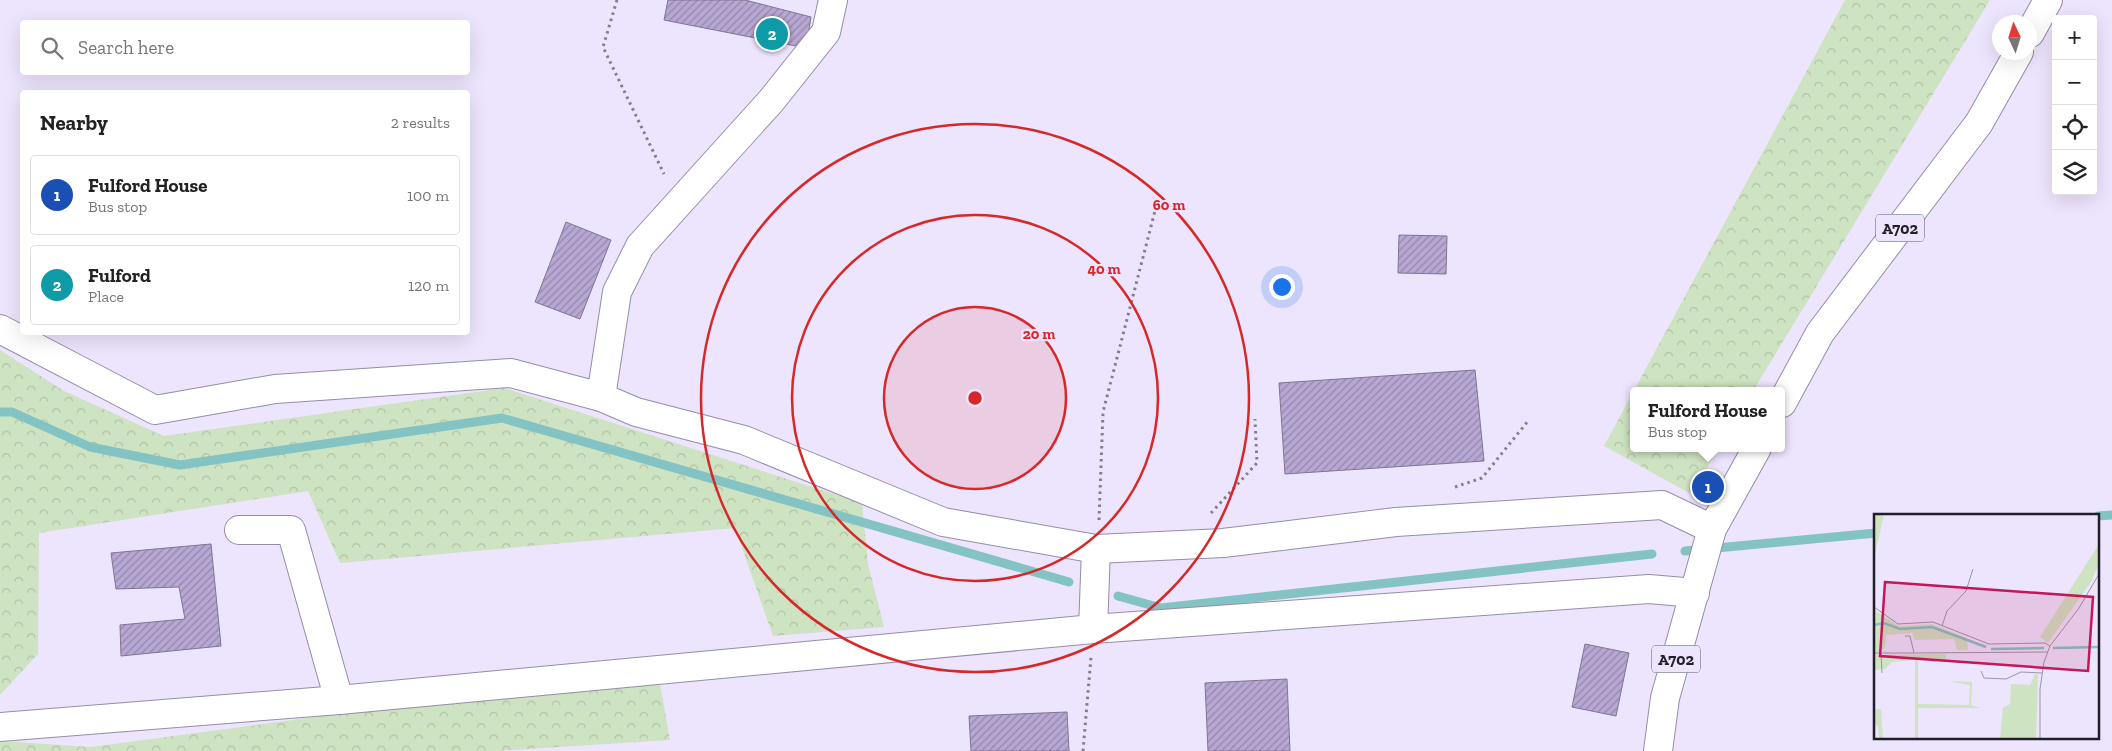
<!DOCTYPE html>
<meta charset="utf-8">
<style>
body{margin:0;font-family:"Zilla Slab",serif;background:#f6f6f6;color:#222}
.controls{position:absolute;right:15px;top:15px;display:grid;overflow:hidden;border-radius:5px;box-shadow:0 5px 20px #0002}
.controls button{width:45px;height:45px;display:grid;place-items:center;padding:0;border:0;border-bottom:1px solid #e0e0e0;background:#fff;color:#222;font:25px sans-serif}
.compass{position:absolute;left:1992px;top:15px;width:45px;height:45px;border-radius:50%;background:#fff;box-shadow:0 5px 20px #0002;rotate:356deg}
.you{position:absolute;left:1281px;top:286px;width:18px;height:18px;margin:-12px;border:4px solid #fff;border-radius:50%;background:#1a73e8;box-shadow:0 0 0 8px #1a73e833}
.badge{display:grid;place-items:center;width:32px;height:32px;border-radius:50%;background:#1a73e8;color:#fff;font-size:16px;font-weight:700}
.pin{position:absolute;translate:-50% -50%;border:2px solid #fff;box-shadow:0 1px 5px #0006}
.popup{position:absolute;left:1630px;top:387px;width:155px;height:65px;box-sizing:border-box;display:grid;place-content:center;border-radius:5px;background:#fff;filter:drop-shadow(0 1px 4px #0005);font-size:16px;white-space:nowrap;color:#767676}
.popup b{font-size:19px;color:#222}
.popup::after{content:'';position:absolute;left:50%;top:100%;margin-left:-10px;border:10px solid transparent;border-top-color:#fff}
.list{margin:0;padding:0;list-style:none}
h2{display:flex;justify-content:space-between;align-items:center;height:65px;margin:0;padding:0 20px;font-size:21px}
h2 small{font-size:16px;font-weight:400;color:#767676}
.list li{display:grid;grid-template-columns:32px 1fr auto;gap:15px;align-items:center;box-sizing:border-box;height:80px;margin:0 10px 10px;padding:0 10px;border:1px solid #e0e0e0;border-radius:5px}
.list b{display:block;font-size:19px;white-space:nowrap}
.list p{margin:0;font-size:16px;white-space:nowrap;color:#767676}
.list em{font-size:16px;font-style:normal;color:#767676}
.icon{flex:none;width:28px;height:28px;fill:none;stroke:currentColor;stroke-width:2;stroke-linecap:round;stroke-linejoin:round}
.map{position:relative;flex:none;width:2112px;height:751px;overflow:hidden}
.search{position:absolute;background:#fff;box-shadow:0 5px 20px #0002;left:20px;top:20px;width:450px;height:55px;display:flex;align-items:center;gap:12px;box-sizing:border-box;padding:0 18px;border-radius:5px;color:#767676;font-size:19px}
.panel{position:absolute;background:#fff;box-shadow:0 5px 20px #0002;left:20px;top:90px;width:450px;height:245px;border-radius:5px}
.map>svg:first-child{display:block}
.forest{fill:url(#forest-crowns)}
.lines{fill:none;stroke-linecap:round;stroke-linejoin:round}
.stream{stroke:#84c3c4;stroke-width:9}
.building{fill:url(#building-hatch);stroke:#7f7590}
.minor-casing{stroke:#968ca8;stroke-width:30}
.highway-casing{stroke:#968ca8;stroke-width:30}
.path{stroke:#847d8f;stroke-width:3;stroke-dasharray:2.5 4;stroke-linecap:butt}
.minor{stroke:#fff;stroke-width:28}
.highway{stroke:#fff;stroke-width:28}
.ring{fill:none;stroke:#d62828;stroke-width:2.5}
.labels{text-anchor:middle;stroke-width:4.5;stroke-linejoin:round;paint-order:stroke}
.shield{fill:#ede4fd;stroke:#5f5969;stroke-width:1}
.shield-label{font-size:16px;font-weight:bold;fill:#221e29}
.inset-river{fill:none;stroke:#84c3c4;stroke-width:2.5}
.inset-road{fill:none;stroke:#9c95a8;stroke-width:1}
.view{fill:#c2185b;fill-opacity:0.15;stroke:#c2185b;stroke-width:2.5}
.inset-edge{fill:none;stroke:#221e29;stroke-width:2.5}
.centre{fill:#d62828;stroke:#ede4fd;stroke-width:2.5}
.ring-label{font-size:15px;text-anchor:middle;font-weight:bold;fill:#d62828;stroke:#ede4fd;stroke-width:4.5;stroke-linejoin:round;paint-order:stroke}
</style>
<div class="map">
<svg width="2112" height="751" viewBox="0 0 2112 751">
<defs>
<pattern id="forest-crowns" width="20" height="18" patternUnits="userSpaceOnUse" patternTransform="scale(1.25)"><rect width="20" height="18" fill="#cee3c1"/><path d="M2 6a3 3 0 1 1 6 0M12 15a3 3 0 1 1 6 0" fill="none" stroke="#b1c2a6"/></pattern>
<pattern id="building-hatch" width="6" height="6" patternUnits="userSpaceOnUse" patternTransform="scale(1.25)"><rect width="6" height="6" fill="#b7a7d3"/><path d="M-1 1l2-2M0 6l6-6M5 7l2-2" fill="none" stroke="#9487ab"/></pattern>
</defs>
<rect width="100%" height="100%" fill="#ede4fd"/>
<g class="forest">
<path d="M1845,0H1990L1753,391H1634V448H1719L1691,494L1604,446Z"/>
<path d="M0,350L64,391L164,436L504,388L862,503L868,564L884,627L773,636L735,528L340,563L308,491L39,533L38,654L0,695Z"/>
<path d="M660,684L670,740L497,751H0V741L91,747L367,710Z"/>
</g>
<g class="lines">
<g class="stream">
<path d="M0,412H12L90,447L180,465L502,418L1069,582"/>
<path d="M2098,516L2112,515"/>
<path d="M1685,551L1876,533"/>
<path d="M1118,596L1161,608L1652,554"/>
</g>
</g>
<g class="building">
<path d="M668,0H745L811,17L806,48L664,20Z"/>
<path d="M566,222L611,240L580,319L535,302Z"/>
<path d="M1399,235L1447,236L1446,274L1398,273Z"/>
<path d="M1475,370L1484,461L1285,474L1279,383Z"/>
<path d="M211,544L221,646L121,656L120,625L185,619L179,587L116,589L111,553Z"/>
<path d="M1585,644L1629,653L1616,716L1572,707Z"/>
<path d="M1287,679L1290,751H1208L1205,683Z"/>
<path d="M1067,712L1069,751H971L969,716Z"/>
</g>
<g class="lines">
<defs>
<g id="minor">
<path d="M0,329L155,410L275,389L511,373L601,397L636,412L744,440L943,522L1096,549L1223,543L1396,522L1662,505L1712,529"/>
<path d="M601,397L617,292L640,246L771,101L826,32L833,0"/>
<path d="M239,530H291L339,700L1093,629L1649,589L1695,593"/>
<path d="M1093,629L1096,549"/>
<path d="M0,727L339,700"/>
</g>
<g id="highway">
<path d="M2030,33L2048,0"/>
<path d="M1782,403L1820,333L1979,123L2019,52"/>
<path d="M1658,751L1665,698L1712,529L1757,448"/>
</g>
</defs>
<use href="#minor" class="minor-casing"/>
<use href="#highway" class="highway-casing"/>
<g class="path">
<path d="M617,0L603,47L664,174"/>
<path d="M1455,487L1482,478L1528,421"/>
<path d="M1211,513L1257,463L1255,419"/>
<path d="M1099,520L1103,412L1156,207"/>
<path d="M1083,751L1091,657"/>
</g>
<use href="#minor" class="minor"/>
<use href="#highway" class="highway"/>
</g>
<circle cx="975" cy="398" r="91" fill="#d62828" fill-opacity=".12"/>
<g class="ring">
<circle cx="975" cy="398" r="91"/>
<circle cx="975" cy="398" r="183"/>
<circle cx="975" cy="398" r="274"/>
</g>
<g class="labels">
<g class="shield">
<rect x="1876" y="214.5" width="48" height="27" rx="4"/>
<rect x="1652" y="645.5" width="48" height="27" rx="4"/>
</g>
<g class="shield-label">
<text x="1900" y="234">A702</text>
<text x="1676" y="665">A702</text>
</g>
</g>
<g transform="translate(1874 514)">
<rect width="225" height="225" fill="#ede4fd"/>
<path d="M0,0H10L0,45ZM225,30V50L217,68L174,129L166,123ZM0,96L25,112L58,110L93,124L94,136H83L80,125L41,126L38,119L12,121L11,133L3,141L72,140V146H44V190L95,191L96,171L75,167L98,168L97,191L106,194H44V225H41V146L18,148L11,155L0,156ZM161,160L164,161L162,225H126L129,194L136,190L137,170L156,171ZM0,195H7L9,225H5L4,212L0,211Z" fill="#cee3c1"/>
<path class="inset-river" d="M0,111L10,109L26,115L58,113L112,133M179,134L225,133M117,135L170,134"/>
<path class="inset-road" d="M0,93L24,110L59,108L115,130L171,129L176,132M68,112L73,97L92,77L99,55M31,122H36L40,139L174,138M0,139H40M7,140L8,159M107,157L110,164L132,165L147,158L168,159M166,225V175L170,148L176,132L205,94L225,60"/>
<path class="view" d="M11,68L219,83L214,157L6,142Z"/>
<rect width="225" height="225" class="inset-edge"/>
</g>
<circle cx="975" cy="398" r="8" class="centre"/>
<g class="ring-label">
<text x="1169" y="210">60 m</text>
<text x="1104" y="274">40 m</text>
<text x="1039" y="339">20 m</text>
</g>
</svg>
<div class="controls">
<button>+</button>
<button>−</button>
<button><svg class="icon" aria-label="locate" viewBox="0 0 24 24"><circle cx="12" cy="12" r="6"/><path d="M12 2v4M12 18v4M2 12h4M18 12h4"/></svg></button>
<button><svg class="icon" aria-label="layers" viewBox="0 0 24 24"><path d="M12 4l9 5-9 5-9-5zM3 14l9 5 9-5"/></svg></button>
</div>
<svg class="compass" viewBox="-18 -18 36 36"><path d="M0-13l5 13h-10z" fill="#e53935"/><path d="M0 13l5-13h-10z" fill="#767676"/></svg>
<div class="you"></div>
<div class="pin badge" style="left:1708px;top:487px;background:#1a4fb4">1</div>
<div class="popup"><b>Fulford House</b>Bus stop</div>
<div class="pin badge" style="left:772px;top:34px;background:#0f9aa8">2</div>
<div class="search"><svg class="icon" aria-label="search" viewBox="0 0 24 24"><circle cx="10" cy="10" r="6"/><path d="M15 15l6 6"/></svg>Search here</div>
<section class="panel">
<h2>Nearby<small>2 results</small></h2>
<ul class="list">
<li><span class="badge" style="background:#1a4fb4">1</span><div><b>Fulford House</b><p>Bus stop</p></div><em>100 m</em></li>
<li><span class="badge" style="background:#0f9aa8">2</span><div><b>Fulford</b><p>Place</p></div><em>120 m</em></li>
</ul>
</section>
</div>
